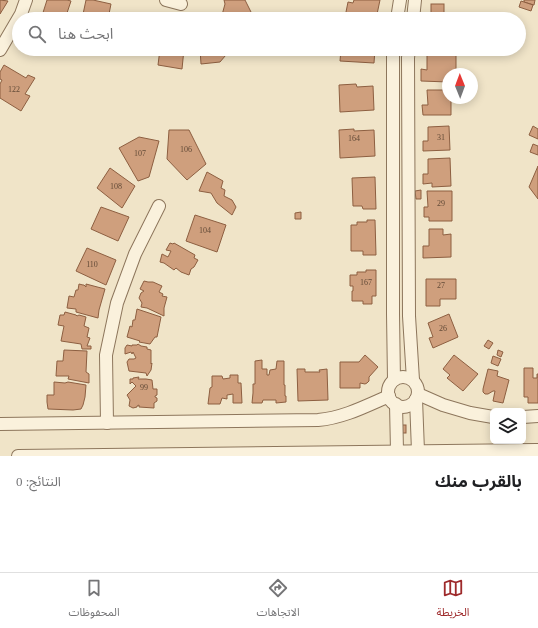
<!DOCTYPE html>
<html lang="ar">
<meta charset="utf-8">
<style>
body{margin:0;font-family:"Times New Roman","Noto Sans Arabic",serif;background:#f2f2f2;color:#202124;direction:rtl}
.controls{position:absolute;right:12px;bottom:12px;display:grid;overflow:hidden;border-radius:6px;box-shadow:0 2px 10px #0003}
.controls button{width:36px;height:36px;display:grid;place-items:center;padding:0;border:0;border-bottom:1px solid #e0e0e0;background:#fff;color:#202124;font:20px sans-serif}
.compass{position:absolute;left:442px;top:68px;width:36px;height:36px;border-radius:50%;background:#fff;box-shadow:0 2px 10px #0003;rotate:359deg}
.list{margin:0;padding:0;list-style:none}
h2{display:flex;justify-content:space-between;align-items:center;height:52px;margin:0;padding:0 16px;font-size:17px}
h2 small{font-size:13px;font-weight:400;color:#757577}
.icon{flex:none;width:22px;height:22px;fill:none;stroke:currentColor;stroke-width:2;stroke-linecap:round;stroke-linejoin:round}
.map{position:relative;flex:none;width:538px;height:456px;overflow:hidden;direction:ltr}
.search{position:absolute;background:#fff;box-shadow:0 2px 10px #0003;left:12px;right:12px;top:12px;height:44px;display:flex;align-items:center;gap:10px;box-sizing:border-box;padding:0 14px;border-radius:22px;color:#757577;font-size:15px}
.sheet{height:116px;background:#fff}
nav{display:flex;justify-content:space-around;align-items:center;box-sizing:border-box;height:56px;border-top:1px solid #e0e0e0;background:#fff;font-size:11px;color:#757577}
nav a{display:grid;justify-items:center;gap:2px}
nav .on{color:#9e2a2b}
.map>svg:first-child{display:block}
.building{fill:#cf9f7d;stroke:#8d5f41}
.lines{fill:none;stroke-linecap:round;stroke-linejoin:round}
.street-casing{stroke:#8d765c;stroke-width:14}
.street{stroke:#faf1dc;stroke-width:12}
.labels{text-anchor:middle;stroke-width:3.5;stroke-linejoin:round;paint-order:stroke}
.number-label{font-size:8px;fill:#624a37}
</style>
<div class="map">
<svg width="538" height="456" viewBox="0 0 538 456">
<rect width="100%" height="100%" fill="#f0e4c8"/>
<g class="building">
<path d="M0,0L8,1L0,14Z"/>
<path d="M47,0H67L71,1L65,19H41Z"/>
<path d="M86,0H93L111,4L108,19H82Z"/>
<path d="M224,0H245L252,14L249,19H226L222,15L225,4Z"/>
<path d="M354,0H380L376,19H356L345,17L348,2L353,3Z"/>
<path d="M524,0H535L534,5L524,2Z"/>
<path d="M521,1L533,5L531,11L519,7Z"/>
<rect x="431" y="4" width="13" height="9"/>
<path d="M130,14L153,19H129Z"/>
<path d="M127,49H150L149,53Z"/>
<path d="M160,49H184L182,69L158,65Z"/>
<path d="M200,49H231L220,62L201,64Z"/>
<path d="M341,49H375L374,63L340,61Z"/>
<path d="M427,52L439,53V55H456V74H448V82L421,81V69L427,70Z"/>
<path d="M4,65L26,78L28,75L35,78L25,94L30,96L21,111L0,98V84L2,80L0,79V72Z"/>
<path d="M356,84L357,87L373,86L374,110L340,112L339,85Z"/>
<path d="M427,90H448V98H451V115H423L422,105H428Z"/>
<path d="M449,126L450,150L423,151V141H428V127Z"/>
<path d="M533,126L538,129V139L529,135Z"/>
<path d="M354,129V131L374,130L375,156L340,158L339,130Z"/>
<path d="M169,130H189L206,164L187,180L167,159Z"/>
<path d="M139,137L159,141L149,177L138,181L119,148Z"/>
<path d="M533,144L538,146V155L530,152Z"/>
<path d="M450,158L451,186L432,187V183L423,184V174H428V159Z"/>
<path d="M538,166V199L529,187Z"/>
<path d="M110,168L135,186L122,208L97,188Z"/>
<path d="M207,172L223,181L221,188L225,190L224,196L232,200L236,207L232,215L217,203L211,193L199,191Z"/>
<path d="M375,177L376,209H363L362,206H353L352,178Z"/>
<path d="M421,190V199H416L415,191Z"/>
<path d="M427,191H452V221H429V217H424V207H428Z"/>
<path d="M101,207L129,217L118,241L91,229Z"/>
<path d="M301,212V219H295V213Z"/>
<path d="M195,215L226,225L217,252L186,241Z"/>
<path d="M367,220H375L376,255H363V251H351V225H357V222H367Z"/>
<path d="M429,229H443V235L451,234V257L423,258V246H429Z"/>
<path d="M170,243L173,244L174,243L195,255L194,258L198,260L194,267L191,269L189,275L181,272L176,268L174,270L164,263L160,262L162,254L168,257L171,251L166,250Z"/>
<path d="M87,248L116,260L106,285L76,271Z"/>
<path d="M366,270H376V296H372V304H363V301H352V291H353V286H350V275H357V272H366Z"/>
<path d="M426,279H456V299H440V306H426Z"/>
<path d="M144,281L148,282H153L162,286L159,292L163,294L162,296L167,297L164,308V316L147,308L141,307L142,303L139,298L141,293L144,291L140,289Z"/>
<path d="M79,284L83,285H84L86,287V284L105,289L99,310L98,318L76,312V309L67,308L69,296L74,297L76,290H78Z"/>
<path d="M137,309L161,317L157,337H155L150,344L139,342L140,341L127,337L130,326L132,327L133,320H135Z"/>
<path d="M65,312L76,315L77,316L79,315L86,317L84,326L89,328L87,337L90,338L87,346H91V349H82L81,344L61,341L64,326L58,325L60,315H64Z"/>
<path d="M449,314L458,337L433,348L429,338L433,337L428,323Z"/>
<path d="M488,340L493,343L489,349L484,346Z"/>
<path d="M138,344L141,346L147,347V349L151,350V364L152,363L151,370L147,376L146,373L129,371L127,362L129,359H134L136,358L133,352L132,354L131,352L125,354V348L127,345L132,346V345H137Z"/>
<path d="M64,350L87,351L86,372L89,374V383L68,379L69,376H56L57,361H63Z"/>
<path d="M498,350L503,352L501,357L497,355Z"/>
<path d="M365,355L378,367L369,377V381L367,383L365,384L360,383V388H340V362H359Z"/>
<path d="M454,355L478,374L463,391L447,378L450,375L443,369Z"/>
<path d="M493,356L501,359L498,366L491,363Z"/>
<path d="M262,360V369H267V375H269L270,370L276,369L277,361H284V385H285V396H286V402L276,403V400H263L262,403H252L253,393V384H255V361Z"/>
<path d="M524,368H533V378H537V374H538V403H528V397H524Z"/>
<path d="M297,369H305V372H320L319,370L327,369L328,400L298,401Z"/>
<path d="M488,369L498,371L497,376L509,380L503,403L493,401L495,391H493L488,394H485L483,392V389Z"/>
<path d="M230,375H238V383H241L242,403H233V394L227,395V399L222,398L220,404H208L210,388L212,387V376H222L223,379L230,378Z"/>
<path d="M139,377L138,379H146L152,380L153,389H157V395L155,396V397L157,398V401L154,403V408L139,407V405L137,406V407L133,408L129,406L130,400L127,395L136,386L132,382L130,384V379H133V378Z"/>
<path d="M54,382L65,383L68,382L86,385L85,397L83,405L81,409L73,410L48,409L47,402V395H54Z"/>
<rect x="399" y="425" width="7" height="8"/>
</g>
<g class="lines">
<defs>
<g id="street">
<path d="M166,0L181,4"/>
<path d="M397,19L400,0"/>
<path d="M413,19L415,0"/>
<path d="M393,49V314L394,380"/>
<path d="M409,49L408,58L409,316L413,380"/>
<path d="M0,50L21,14L26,0"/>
<circle cx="403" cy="392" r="15"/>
<path d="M418,394L443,405L470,413L493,417"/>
<path d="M416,399L418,451"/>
<path d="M396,404L397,451"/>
<path d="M523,417L538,416"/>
<path d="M107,423L106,355L117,303L135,254L159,206"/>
<path d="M0,424L318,420C343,418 366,406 389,396"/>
<path d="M18,456L538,450"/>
</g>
</defs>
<use href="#street" class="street-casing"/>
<use href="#street" class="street"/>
</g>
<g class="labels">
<g class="number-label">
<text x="14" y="92">122</text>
<text x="441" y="140">31</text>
<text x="354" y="141">164</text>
<text x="186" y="152">106</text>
<text x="140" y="156">107</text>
<text x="116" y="189">108</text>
<text x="441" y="206">29</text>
<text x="205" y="233">104</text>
<text x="92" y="267">110</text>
<text x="366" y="285">167</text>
<text x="441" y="288">27</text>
<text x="443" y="331">26</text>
<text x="144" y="390">99</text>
</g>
</g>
</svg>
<div class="controls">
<button><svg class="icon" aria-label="layers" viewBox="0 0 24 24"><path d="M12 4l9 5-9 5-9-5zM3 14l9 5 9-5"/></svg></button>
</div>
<svg class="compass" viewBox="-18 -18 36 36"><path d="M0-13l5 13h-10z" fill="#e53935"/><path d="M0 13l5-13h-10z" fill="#757577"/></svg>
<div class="search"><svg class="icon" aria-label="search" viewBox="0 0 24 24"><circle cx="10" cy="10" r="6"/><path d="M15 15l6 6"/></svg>ابحث هنا</div>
</div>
<section class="sheet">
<h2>بالقرب منك<small>النتائج: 0</small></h2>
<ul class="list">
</ul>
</section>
<nav>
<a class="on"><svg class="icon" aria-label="map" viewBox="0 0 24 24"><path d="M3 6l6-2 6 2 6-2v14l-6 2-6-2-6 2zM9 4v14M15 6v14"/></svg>الخريطة</a>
<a><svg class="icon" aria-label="directions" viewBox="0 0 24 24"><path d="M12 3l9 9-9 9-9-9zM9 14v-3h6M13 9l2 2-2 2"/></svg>الاتجاهات</a>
<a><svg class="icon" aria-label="saved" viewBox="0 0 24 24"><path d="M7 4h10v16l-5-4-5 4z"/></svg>المحفوظات</a>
</nav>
